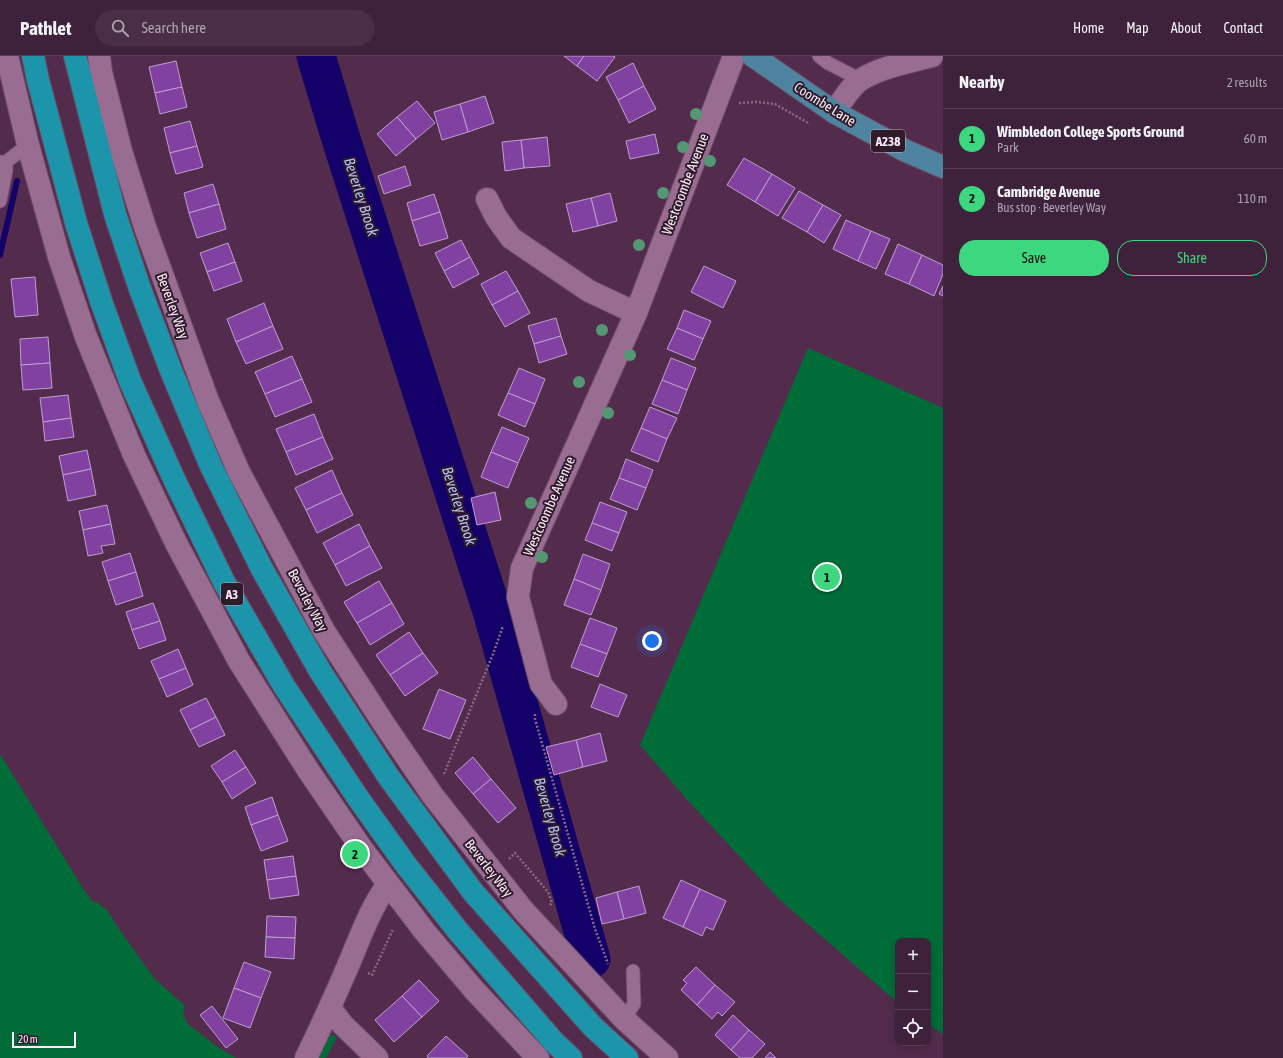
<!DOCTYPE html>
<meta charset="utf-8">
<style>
body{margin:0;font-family:"Asap Condensed",sans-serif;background:#492e45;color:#f1f3f6}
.controls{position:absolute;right:12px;bottom:12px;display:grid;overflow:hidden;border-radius:8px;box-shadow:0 2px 10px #0003}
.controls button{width:36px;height:36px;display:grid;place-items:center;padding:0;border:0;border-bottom:1px solid #573e54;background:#3e213a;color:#f1f3f6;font:20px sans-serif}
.scale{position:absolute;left:12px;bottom:10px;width:64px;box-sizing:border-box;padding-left:4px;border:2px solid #fde9f9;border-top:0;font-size:11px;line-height:14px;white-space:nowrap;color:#fde9f9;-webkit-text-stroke:3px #2e1c2b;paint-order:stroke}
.you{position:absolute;left:652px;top:585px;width:14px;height:14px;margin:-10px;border:3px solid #fff;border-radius:50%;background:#1a73e8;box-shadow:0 0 0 6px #1a73e833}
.badge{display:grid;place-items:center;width:26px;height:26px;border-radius:50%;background:#3cd77e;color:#111;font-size:13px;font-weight:700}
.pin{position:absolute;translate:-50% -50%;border:2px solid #fff;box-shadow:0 1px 4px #0006}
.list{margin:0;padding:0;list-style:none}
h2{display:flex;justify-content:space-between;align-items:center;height:52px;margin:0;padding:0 16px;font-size:17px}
h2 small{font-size:13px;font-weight:400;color:#ada3af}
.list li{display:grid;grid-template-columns:26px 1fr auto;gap:12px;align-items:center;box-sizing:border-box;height:60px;padding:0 16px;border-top:1px solid #573e54}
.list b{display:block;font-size:15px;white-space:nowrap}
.list p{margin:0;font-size:13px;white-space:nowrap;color:#ada3af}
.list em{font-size:13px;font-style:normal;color:#ada3af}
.actions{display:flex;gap:8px;padding:12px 16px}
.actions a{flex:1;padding:9px 0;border:1px solid #3cd77e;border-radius:16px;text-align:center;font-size:14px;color:#3cd77e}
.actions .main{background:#3cd77e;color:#111}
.icon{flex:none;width:22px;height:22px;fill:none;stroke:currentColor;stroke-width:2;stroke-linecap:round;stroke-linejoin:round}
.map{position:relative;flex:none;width:943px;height:1002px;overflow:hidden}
header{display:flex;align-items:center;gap:24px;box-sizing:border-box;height:56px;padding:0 20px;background:#3e213a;border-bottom:1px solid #573e54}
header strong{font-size:19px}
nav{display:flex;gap:22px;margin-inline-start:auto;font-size:14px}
.search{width:280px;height:36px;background:#492e45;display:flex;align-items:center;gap:10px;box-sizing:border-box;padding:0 14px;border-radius:22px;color:#ada3af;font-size:15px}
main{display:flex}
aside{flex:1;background:#3e213a}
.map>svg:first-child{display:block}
.green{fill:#006d38}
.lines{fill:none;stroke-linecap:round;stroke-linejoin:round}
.stream{stroke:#130068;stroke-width:6}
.river{stroke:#130068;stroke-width:39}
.building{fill:#8141a1;stroke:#be9fd0}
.lane-casing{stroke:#6b4a66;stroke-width:15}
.street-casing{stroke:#6b4a66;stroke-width:24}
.primary-casing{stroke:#6b4a66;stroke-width:24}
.highway-casing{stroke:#6b4a66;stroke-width:24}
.path{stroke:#8a6984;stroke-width:2.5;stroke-dasharray:2 2;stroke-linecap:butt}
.lane{stroke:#996c91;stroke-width:13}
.street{stroke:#996c91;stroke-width:22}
.primary{stroke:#4e849f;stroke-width:22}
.highway{stroke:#1c94a9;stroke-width:22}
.tree{fill:#549873}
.labels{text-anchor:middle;stroke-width:4;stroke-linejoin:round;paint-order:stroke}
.shield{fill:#2e1c2b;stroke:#bfacbb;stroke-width:1}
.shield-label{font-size:13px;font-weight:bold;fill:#fde9f9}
.street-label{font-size:14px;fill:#fde9f9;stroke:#2e1c2b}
.water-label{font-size:15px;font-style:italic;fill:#b3c1f5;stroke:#2e1c2b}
</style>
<header>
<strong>Pathlet</strong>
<div class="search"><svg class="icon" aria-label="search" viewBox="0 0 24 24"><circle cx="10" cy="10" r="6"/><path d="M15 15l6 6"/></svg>Search here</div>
<nav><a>Home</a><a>Map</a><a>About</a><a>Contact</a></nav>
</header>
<main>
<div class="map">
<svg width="943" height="1002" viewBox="0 0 943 1002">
<rect width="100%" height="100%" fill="#532c4d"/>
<g class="green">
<path d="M808,292L943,352V978L928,968V885H898V947L779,843L691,748L640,689Z"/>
<path d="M0,698L84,834L93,846H97L107,854L119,873L154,922L185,950L183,958L188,968L216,990L236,1002H0Z"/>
<path d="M330,978L337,981L326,1002H319Z"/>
</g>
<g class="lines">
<path class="stream" d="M0,199L17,125"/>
<path class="river" d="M316,0L341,83L492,555L591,903"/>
</g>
<g class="building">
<path d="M564,0H584L577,10Z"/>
<path d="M584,0H614L615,1L597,25L577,10Z"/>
<path d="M176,5L182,31L155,37L149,11Z"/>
<path d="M633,7L644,30L618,44L606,21Z"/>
<path d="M644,30L656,53L629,67L618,44Z"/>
<path d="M182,31L187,51L160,58L155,37Z"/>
<path d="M485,40L494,67L468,76L460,48Z"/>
<path d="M417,45L435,67L416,83L397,61Z"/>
<path d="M460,48L468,76L442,84L434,56Z"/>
<path d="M397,61L416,83L396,100L377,78Z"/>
<path d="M190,65L197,90L170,97L164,72Z"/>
<path d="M655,78L659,97L630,103L626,85Z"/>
<path d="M547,81L550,110L524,112L521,84Z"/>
<path d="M521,84L524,112L505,115L502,86Z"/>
<path d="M197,90L203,111L176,118L170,97Z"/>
<path d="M744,102L772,118L755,146L727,129Z"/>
<path d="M405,110L411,129L384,138L378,120Z"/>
<path d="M772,118L795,132L778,160L755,146Z"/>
<path d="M213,128L219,148L189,157L184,137Z"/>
<path d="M799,135L823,149L807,176L782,162Z"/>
<path d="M610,137L617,165L598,170L591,142Z"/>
<path d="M434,138L440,156L412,165L407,147Z"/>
<path d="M591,142L598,170L573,176L566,148Z"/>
<path d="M219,148L226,173L197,182L189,157Z"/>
<path d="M823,149L841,159L824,187L807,176Z"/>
<path d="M440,156L448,182L420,190L412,165Z"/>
<path d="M846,164L871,175L858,205L833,193Z"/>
<path d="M871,175L890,183L876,213L858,205Z"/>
<path d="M461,184L470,201L444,215L435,197Z"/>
<path d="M228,187L235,206L207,216L200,197Z"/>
<path d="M898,188L922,199L909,228L885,218Z"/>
<path d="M922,199L943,209V218L934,240L909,228Z"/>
<path d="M470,201L479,218L453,232L444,215Z"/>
<path d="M235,206L242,225L214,235L207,216Z"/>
<path d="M704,210L736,225L723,252L691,236Z"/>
<path d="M506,215L518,235L492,249L481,228Z"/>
<path d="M35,221L38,259L15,261L11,223Z"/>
<path d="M943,230V240L939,238Z"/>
<path d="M518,235L530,257L505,271L492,249Z"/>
<path d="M264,247L273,270L236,286L227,263Z"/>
<path d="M684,254L711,265L703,283L677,272Z"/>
<path d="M556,262L561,280L534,288L528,270Z"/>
<path d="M273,270L283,293L246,308L236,286Z"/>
<path d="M677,272L703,283L694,304L667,293Z"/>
<path d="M561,280L567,298L539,307L534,288Z"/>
<path d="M48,281L50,307L21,309L20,283Z"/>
<path d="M292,300L302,323L265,338L255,316Z"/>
<path d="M671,302L696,312L687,334L662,324Z"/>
<path d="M50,307L52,332L23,334L21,309Z"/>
<path d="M519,312L545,323L535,348L508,337Z"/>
<path d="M302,323L312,346L275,361L265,338Z"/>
<path d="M662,324L687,334L678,358L652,348Z"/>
<path d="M508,337L535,348L525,371L498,359Z"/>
<path d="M68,339L71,362L43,366L40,342Z"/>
<path d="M650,351L677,362L667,383L641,372Z"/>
<path d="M314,358L323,381L286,396L276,373Z"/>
<path d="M71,362L74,381L45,385L43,366Z"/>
<path d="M502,371L529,382L518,407L491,396Z"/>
<path d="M641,372L667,383L658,406L631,395Z"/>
<path d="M323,381L333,403L296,419L286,396Z"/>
<path d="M87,394L91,413L63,419L59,400Z"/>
<path d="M491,396L518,407L508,432L481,421Z"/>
<path d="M626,403L653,414L646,432L619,422Z"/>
<path d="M91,413L96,439L68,445L63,419Z"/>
<path d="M332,414L342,437L306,454L295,432Z"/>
<path d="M619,422L646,432L637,454L610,443Z"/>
<path d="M495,436L501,464L477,469L471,442Z"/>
<path d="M342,437L353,459L317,477L306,454Z"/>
<path d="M600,446L627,456L619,477L592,467Z"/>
<path d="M107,449L111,468L83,474L79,455Z"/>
<path d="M592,467L619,477L612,495L585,484Z"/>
<path d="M111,468L115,488L101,490L103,497L88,500L83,474Z"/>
<path d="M359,468L370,490L335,509L323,487Z"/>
<path d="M370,490L382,512L346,530L335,509Z"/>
<path d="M130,497L136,516L108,525L102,506Z"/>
<path d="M583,498L610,508L601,534L574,523Z"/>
<path d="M136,516L143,540L116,549L108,525Z"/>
<path d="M574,523L601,534L591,559L564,549Z"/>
<path d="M379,525L392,547L357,567L344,546Z"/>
<path d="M153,547L160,565L132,574L126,556Z"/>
<path d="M392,547L404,568L370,589L357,567Z"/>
<path d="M590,562L617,572L607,598L580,588Z"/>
<path d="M160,565L166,584L139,593L132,574Z"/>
<path d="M409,576L423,597L390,619L376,599Z"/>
<path d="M580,588L607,598L598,621L571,611Z"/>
<path d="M178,593L186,612L159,623L151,605Z"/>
<path d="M423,597L438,617L405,640L390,619Z"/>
<path d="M186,612L193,629L167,641L159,623Z"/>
<path d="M600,628L627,639L618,661L591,651Z"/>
<path d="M439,633L466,644L450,683L423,673Z"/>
<path d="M206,642L216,661L190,674L180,654Z"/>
<path d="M216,661L225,679L199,691L190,674Z"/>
<path d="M600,677L607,705L583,711L576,684Z"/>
<path d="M576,684L583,711L554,719L546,691Z"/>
<path d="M235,694L246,711L222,726L211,710Z"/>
<path d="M473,701L491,723L473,738L455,717Z"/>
<path d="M246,711L256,727L232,743L222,726Z"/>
<path d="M491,723L516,752L498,767L473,738Z"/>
<path d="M272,741L278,759L251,769L245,751Z"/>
<path d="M278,759L288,785L261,795L251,769Z"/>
<path d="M293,800L296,820L267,824L264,804Z"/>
<path d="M296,820L299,839L270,843L267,824Z"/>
<path d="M681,824L700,833L683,871L663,862Z"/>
<path d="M639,830L646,857L624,863L617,836Z"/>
<path d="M700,833L726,845L713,874L706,871L702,880L683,871Z"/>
<path d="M617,836L624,863L602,868L596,842Z"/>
<path d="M267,860L296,861L295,882L266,881Z"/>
<path d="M266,881L295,882L294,903L265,901Z"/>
<path d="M244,906L271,916L261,942L234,932Z"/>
<path d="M696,911L715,929L697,949L681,934L687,927L683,924Z"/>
<path d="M419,924L439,945L422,961L402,940Z"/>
<path d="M715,929L735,946L722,960L718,956L712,963L697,949Z"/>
<path d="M234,932L261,942L250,972L223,962Z"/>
<path d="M402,940L422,961L394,986L375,964Z"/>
<path d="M212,950L238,983L226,992L200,959Z"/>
<path d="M733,959L749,974L731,994L715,979Z"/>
<path d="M749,974L765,988L752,1002H740L731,994Z"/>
<path d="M446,980L468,1000L466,1002H428L427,1000Z"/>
<path d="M770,996L776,1002H765Z"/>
</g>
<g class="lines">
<defs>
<g id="lane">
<path d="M819,0L828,7L861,24"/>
<path d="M0,106H6L28,89"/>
<path d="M0,145L6,115V106"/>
<path d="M624,963L634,948L633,915"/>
</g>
<g id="street">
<path d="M7,0L28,89L59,201L86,281L134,399L176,487L239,605L308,714L362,793L425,876L475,935L538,1002"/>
<path d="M99,0L101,16L121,95L145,171L208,345L239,416L324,575L384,668L433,740L523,854L624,963L667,1002"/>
<path d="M834,56C842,46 850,30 862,23C881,11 910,6 932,0"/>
<path d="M487,143L496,161L511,182L589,235L636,257"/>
<path d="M556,648L541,628L518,541L522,512L636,257L734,0"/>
<path d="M330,952L343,969L377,1002"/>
<path d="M306,1002C319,975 332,947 344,919C358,888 368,855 388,828"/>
</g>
<path id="primary" d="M753,0L834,56L906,95L943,111"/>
<g id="highway">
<path d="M33,0L38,24L76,167L101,245L130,325L174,423L224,526L284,630L358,742L406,809L458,875L553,985L571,1002"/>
<path d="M75,0L115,158L140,233L170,312L210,408L262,513L320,615L388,720L473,836L593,971L627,1002"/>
</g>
</defs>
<use href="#lane" class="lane-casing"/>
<use href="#street" class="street-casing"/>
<use href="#primary" class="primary-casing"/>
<use href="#highway" class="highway-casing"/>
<g class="path">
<path d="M739,47L757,46L775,48L810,68"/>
<path d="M535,658V663L595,873L608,908"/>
<path d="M444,718L493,598L503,570"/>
<path d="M509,803L515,797L548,836L552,846L549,851"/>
<path d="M368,917L372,919L393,873"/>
</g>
<use href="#lane" class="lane"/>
<use href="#street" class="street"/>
<use href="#primary" class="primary"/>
<use href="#highway" class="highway"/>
</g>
<g class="tree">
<circle cx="696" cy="58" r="6"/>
<circle cx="683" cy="91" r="6"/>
<circle cx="710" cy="105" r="6"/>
<circle cx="663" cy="137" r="6"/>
<circle cx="639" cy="189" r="6"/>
<circle cx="602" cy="274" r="6"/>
<circle cx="630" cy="299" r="6"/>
<circle cx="579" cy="326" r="6"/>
<circle cx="608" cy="357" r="6"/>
<circle cx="531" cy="447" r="6"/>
<circle cx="542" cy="501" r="6"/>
</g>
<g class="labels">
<g class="shield">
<rect x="871" y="74" width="34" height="22" rx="3"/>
<rect x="221" y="527" width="22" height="22" rx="3"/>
</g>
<g class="shield-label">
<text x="888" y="90">A238</text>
<text x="232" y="543">A3</text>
</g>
<g class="street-label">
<text transform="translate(825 48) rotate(32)" y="5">Coombe Lane</text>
<text transform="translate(685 128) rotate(-69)" y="5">Westcoombe Avenue</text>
<text transform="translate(173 250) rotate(70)" y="5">Beverley Way</text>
<text transform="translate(549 450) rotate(-66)" y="5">Westcoombe Avenue</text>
<text transform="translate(308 544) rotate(62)" y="5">Beverley Way</text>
<text transform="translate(489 812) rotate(52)" y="5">Beverley Way</text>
</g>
<g class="water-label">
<text transform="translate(361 141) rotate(72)" y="5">Beverley Brook</text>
<text transform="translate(459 450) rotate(72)" y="5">Beverley Brook</text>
<text transform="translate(550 761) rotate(74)" y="5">Beverley Brook</text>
</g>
</g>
</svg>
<div class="controls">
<button>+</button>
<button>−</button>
<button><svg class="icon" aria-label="locate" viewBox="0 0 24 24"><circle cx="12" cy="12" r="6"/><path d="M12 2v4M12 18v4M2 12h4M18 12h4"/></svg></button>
</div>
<div class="scale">20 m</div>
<div class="you"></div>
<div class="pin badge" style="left:827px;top:521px">1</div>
<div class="pin badge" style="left:355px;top:798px">2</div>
</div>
<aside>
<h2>Nearby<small>2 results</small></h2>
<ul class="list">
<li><span class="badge">1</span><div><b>Wimbledon College Sports Ground</b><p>Park</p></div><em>60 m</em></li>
<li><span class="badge">2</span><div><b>Cambridge Avenue</b><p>Bus stop · Beverley Way</p></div><em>110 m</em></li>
</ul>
<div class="actions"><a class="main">Save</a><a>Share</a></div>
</aside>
</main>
